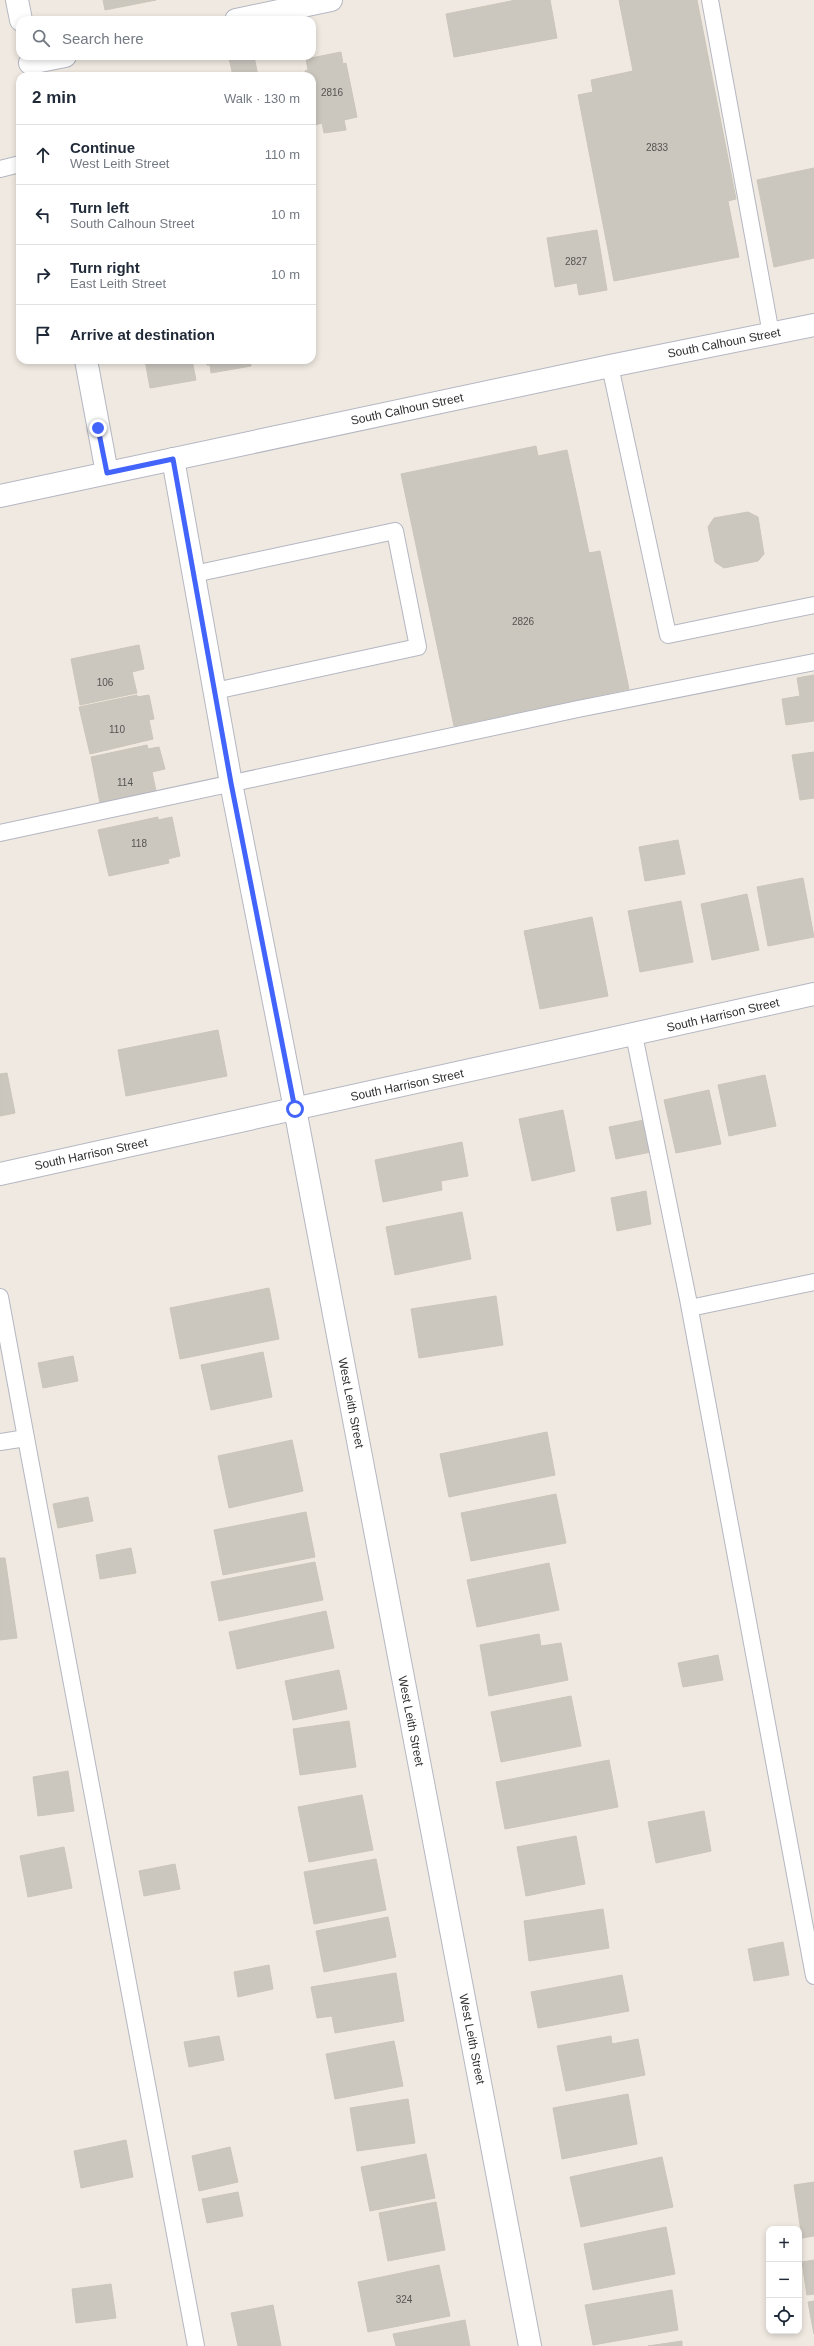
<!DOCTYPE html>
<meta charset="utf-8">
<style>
body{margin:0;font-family:Arial,sans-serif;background:#f2f2f3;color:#1f2937}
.controls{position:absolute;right:12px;bottom:12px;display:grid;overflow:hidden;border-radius:8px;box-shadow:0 2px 6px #0003}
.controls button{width:36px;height:36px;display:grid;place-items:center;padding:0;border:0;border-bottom:1px solid #e0e1e3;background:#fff;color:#1f2937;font:20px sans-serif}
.stop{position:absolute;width:12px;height:12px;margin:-9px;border:3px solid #4264fb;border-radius:50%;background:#fff}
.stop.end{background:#4264fb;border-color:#fff;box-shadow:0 1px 4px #0008}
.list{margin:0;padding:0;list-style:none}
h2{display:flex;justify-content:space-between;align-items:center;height:52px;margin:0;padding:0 16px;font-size:17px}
h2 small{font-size:13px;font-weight:400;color:#747a83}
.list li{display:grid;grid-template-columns:26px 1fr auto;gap:12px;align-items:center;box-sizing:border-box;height:60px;padding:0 16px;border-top:1px solid #e0e1e3}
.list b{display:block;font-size:15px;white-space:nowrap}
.list p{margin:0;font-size:13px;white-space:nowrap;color:#747a83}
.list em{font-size:13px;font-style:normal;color:#747a83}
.icon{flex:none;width:22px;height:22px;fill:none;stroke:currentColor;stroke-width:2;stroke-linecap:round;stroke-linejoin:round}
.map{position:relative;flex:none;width:814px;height:2346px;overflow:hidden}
.search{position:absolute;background:#fff;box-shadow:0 2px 6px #0003;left:16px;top:16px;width:300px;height:44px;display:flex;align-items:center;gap:10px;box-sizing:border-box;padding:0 14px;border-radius:12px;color:#747a83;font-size:15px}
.panel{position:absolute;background:#fff;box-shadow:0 2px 6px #0003;left:16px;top:72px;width:300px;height:292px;border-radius:12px}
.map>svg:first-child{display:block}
.building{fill:#cbc7bf;stroke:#cbc5ba}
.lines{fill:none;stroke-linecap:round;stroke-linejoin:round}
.service-casing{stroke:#b4b7c1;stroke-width:18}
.minor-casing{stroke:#b4b7c1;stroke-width:24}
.tertiary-casing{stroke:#b4b7c1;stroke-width:24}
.service{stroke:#fff;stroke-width:16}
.minor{stroke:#fff;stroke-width:22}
.tertiary{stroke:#fff;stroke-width:22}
.route{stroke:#4264fb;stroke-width:5}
.labels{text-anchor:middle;stroke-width:4;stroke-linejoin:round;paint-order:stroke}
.number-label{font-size:10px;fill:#555452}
.street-label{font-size:12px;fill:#2e2e2e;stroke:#fff}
</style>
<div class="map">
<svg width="814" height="2346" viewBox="0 0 814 2346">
<rect width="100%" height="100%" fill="#efe9e1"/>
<g class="building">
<path d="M103,0H156L105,10Z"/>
<path d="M516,0H550L557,38L454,57L446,14Z"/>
<path d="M619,0H697L736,199L728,201L739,257L614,281L578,95L593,92L591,80L633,71Z"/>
<path d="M341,52L343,64L346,63L357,117L344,120L346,130L324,133L322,123L315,125L312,108V76H306L305,71L308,70L306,59Z"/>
<path d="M241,56H254L258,76H233L229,58Z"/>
<path d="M814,168V258L774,267L757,180Z"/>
<path d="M597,230L607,290L579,295L577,283L555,287L547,238Z"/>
<path d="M145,360H192L196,380L150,388Z"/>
<path d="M206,360H250L251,366L211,373L210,365H207Z"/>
<path d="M536,446L538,456L567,450L589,553L600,551L629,689L454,726L401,474Z"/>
<path d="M748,512L758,517L764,554L758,561L724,568L715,562L708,527L714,518Z"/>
<path d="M139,645L144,669L132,672L137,693L80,705L71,659Z"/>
<path d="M814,675V721L786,725L782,699L800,696L797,678Z"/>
<path d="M137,695V697L149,695L154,719L149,720L153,739L90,754L79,707Z"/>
<path d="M147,745L148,749L159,747L165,769L152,772L156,791L100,803L91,757Z"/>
<path d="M814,752V798L800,800L792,755Z"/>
<path d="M158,817V820L172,817L180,856L168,859L169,863L109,876L98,830Z"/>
<path d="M678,840L685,874L645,881L639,847Z"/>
<path d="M803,878L814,937L768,946L757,887Z"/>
<path d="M747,894L759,950L712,960L701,904Z"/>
<path d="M681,901L693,962L640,972L628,911Z"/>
<path d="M592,917L608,996L540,1009L524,931Z"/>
<path d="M218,1030L227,1076L126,1096L118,1050Z"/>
<path d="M7,1073L15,1113L0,1116V1074Z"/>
<path d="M765,1075L776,1126L729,1136L718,1085Z"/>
<path d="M709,1090L721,1144L676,1153L664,1100Z"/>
<path d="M563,1110L575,1171L532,1181L519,1119Z"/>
<path d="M644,1120L651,1152L616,1159L609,1127Z"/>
<path d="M462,1142L468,1176L441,1181L442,1190L383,1202L375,1160Z"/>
<path d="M646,1191L651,1224L617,1231L611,1198Z"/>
<path d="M462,1212L471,1259L395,1275L386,1227Z"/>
<path d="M269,1288L279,1339L180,1359L170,1308Z"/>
<path d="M496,1296L503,1345L419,1358L411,1309Z"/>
<path d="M263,1352L272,1397L211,1410L201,1365Z"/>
<path d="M73,1356L78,1381L43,1388L38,1363Z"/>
<path d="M547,1432L555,1475L449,1497L440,1454Z"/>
<path d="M292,1440L303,1491L229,1508L218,1456Z"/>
<path d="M556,1494L566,1543L471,1561L461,1513Z"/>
<path d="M88,1497L93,1521L58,1528L53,1504Z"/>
<path d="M306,1512L315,1557L223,1575L214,1530Z"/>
<path d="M131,1548L136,1573L100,1579L96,1555Z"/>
<path d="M0,1558H5L17,1638L0,1640Z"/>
<path d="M315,1562L323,1600L219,1621L211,1582Z"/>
<path d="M549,1563L559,1610L477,1627L467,1580Z"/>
<path d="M326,1611L334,1648L237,1669L229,1632Z"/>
<path d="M539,1634L541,1646L561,1643L568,1680L489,1696L480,1645Z"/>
<path d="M718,1655L723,1680L683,1687L678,1663Z"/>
<path d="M339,1670L347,1709L293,1720L285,1681Z"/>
<path d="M571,1696L581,1746L501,1762L491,1712Z"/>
<path d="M349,1721L356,1767L300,1775L293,1729Z"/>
<path d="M609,1760L618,1807L505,1829L496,1782Z"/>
<path d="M68,1771L74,1811L38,1816L33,1777Z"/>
<path d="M362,1795L373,1850L309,1862L298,1807Z"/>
<path d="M704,1811L711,1851L656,1863L648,1822Z"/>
<path d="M576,1836L585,1884L526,1896L517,1847Z"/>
<path d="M64,1847L72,1888L28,1897L20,1856Z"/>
<path d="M376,1859L386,1910L314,1924L304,1872Z"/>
<path d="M175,1864L180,1889L144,1896L139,1871Z"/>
<path d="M603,1909L609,1948L529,1961L524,1921Z"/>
<path d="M388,1917L396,1957L324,1972L316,1931Z"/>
<path d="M783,1942L789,1975L754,1981L748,1949Z"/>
<path d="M269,1965L273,1989L238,1997L234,1972Z"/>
<path d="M396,1973L404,2021L335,2033L332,2016L317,2018L311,1987Z"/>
<path d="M622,1975L629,2011L538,2028L531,1992Z"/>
<path d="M219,2036L224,2060L189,2067L184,2042Z"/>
<path d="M611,2036L612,2044L638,2039L645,2075L566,2091L557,2046Z"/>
<path d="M394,2041L403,2086L335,2099L326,2054Z"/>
<path d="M628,2094L637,2144L562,2159L553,2108Z"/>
<path d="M408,2099L415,2143L357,2151L350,2108Z"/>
<path d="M126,2140L133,2177L81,2188L74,2151Z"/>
<path d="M230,2147L238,2182L199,2191L192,2156Z"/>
<path d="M426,2154L435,2198L370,2211L361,2167Z"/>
<path d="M662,2157L673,2207L581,2227L570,2177Z"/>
<path d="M814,2182V2236L802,2238L794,2185Z"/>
<path d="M238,2192L243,2216L207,2223L202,2199Z"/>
<path d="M436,2202L445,2250L388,2261L379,2213Z"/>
<path d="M666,2227L675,2274L593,2290L584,2244Z"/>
<path d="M814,2260V2294L807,2295L802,2262Z"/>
<path d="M439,2265L450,2316L368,2332L358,2282Z"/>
<path d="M111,2284L116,2318L76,2323L72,2289Z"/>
<path d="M672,2290L678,2330L593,2345L585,2305Z"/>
<path d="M814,2301V2334L808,2302Z"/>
<path d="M273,2305L281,2346H238L231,2313Z"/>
<path d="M465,2320L470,2346H396L393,2334Z"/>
<path d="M682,2341V2346H648Z"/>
</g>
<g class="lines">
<defs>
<g id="service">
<path d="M710,0L771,334"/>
<path d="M0,169L20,164"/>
<path d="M610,366L668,635L814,605"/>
<path d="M194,574L395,531L418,647L215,691"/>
<path d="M0,833L578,709L814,662"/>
<path d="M634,1035L688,1299L814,1976"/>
<path d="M0,1297L26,1438"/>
<path d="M690,1308L814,1282"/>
<path d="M0,1442L26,1438L196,2346"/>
</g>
<g id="minor">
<path d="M17,0L21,20"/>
<path d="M236,20L331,0"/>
<path d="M30,63L65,56"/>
<path d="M86,360L107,473"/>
<path d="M173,459L231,783L295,1109L530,2346"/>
<path d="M0,1174L814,994"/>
</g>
<path id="tertiary" d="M0,496L610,366L814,325"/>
</defs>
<use href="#service" class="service-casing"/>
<use href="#minor" class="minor-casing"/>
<use href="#tertiary" class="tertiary-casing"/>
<use href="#service" class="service"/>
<use href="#minor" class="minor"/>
<use href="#tertiary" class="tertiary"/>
</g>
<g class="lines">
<path class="route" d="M98,428L107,473L173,459L231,783L295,1109"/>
</g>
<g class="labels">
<g class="number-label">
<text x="332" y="96">2816</text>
<text x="657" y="151">2833</text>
<text x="576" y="265">2827</text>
<text x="523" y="625">2826</text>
<text x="105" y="686">106</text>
<text x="117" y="733">110</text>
<text x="125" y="786">114</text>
<text x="139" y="847">118</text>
<text x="404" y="2303">324</text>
</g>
<g class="street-label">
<text transform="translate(724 343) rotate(-11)" y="4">South Calhoun Street</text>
<text transform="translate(407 409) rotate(-12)" y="4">South Calhoun Street</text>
<text transform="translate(723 1015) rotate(-13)" y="4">South Harrison Street</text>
<text transform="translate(407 1085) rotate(-12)" y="4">South Harrison Street</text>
<text transform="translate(91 1154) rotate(-12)" y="4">South Harrison Street</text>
<text transform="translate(351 1403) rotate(79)" y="4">West Leith Street</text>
<text transform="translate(411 1721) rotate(79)" y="4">West Leith Street</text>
<text transform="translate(472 2039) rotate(79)" y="4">West Leith Street</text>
</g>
</g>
</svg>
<div class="controls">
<button>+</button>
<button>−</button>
<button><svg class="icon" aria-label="locate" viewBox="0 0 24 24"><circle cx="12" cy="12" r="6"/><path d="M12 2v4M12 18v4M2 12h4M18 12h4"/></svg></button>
</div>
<div class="stop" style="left:295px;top:1109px"></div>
<div class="stop end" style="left:98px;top:428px"></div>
<div class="search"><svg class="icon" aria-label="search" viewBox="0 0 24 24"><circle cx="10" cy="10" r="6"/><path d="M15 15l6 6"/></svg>Search here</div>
<section class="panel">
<h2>2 min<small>Walk · 130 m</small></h2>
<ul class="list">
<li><svg class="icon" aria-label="ahead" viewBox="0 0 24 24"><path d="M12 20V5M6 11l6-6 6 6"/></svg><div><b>Continue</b><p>West Leith Street</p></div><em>110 m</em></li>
<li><svg class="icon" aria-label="left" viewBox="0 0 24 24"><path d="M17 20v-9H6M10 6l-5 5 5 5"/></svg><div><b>Turn left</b><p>South Calhoun Street</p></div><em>10 m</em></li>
<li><svg class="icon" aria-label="right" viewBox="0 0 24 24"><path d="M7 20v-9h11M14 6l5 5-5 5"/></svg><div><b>Turn right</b><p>East Leith Street</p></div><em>10 m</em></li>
<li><svg class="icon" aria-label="arrive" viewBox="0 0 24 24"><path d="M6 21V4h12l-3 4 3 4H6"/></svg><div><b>Arrive at destination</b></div></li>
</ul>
</section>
</div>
